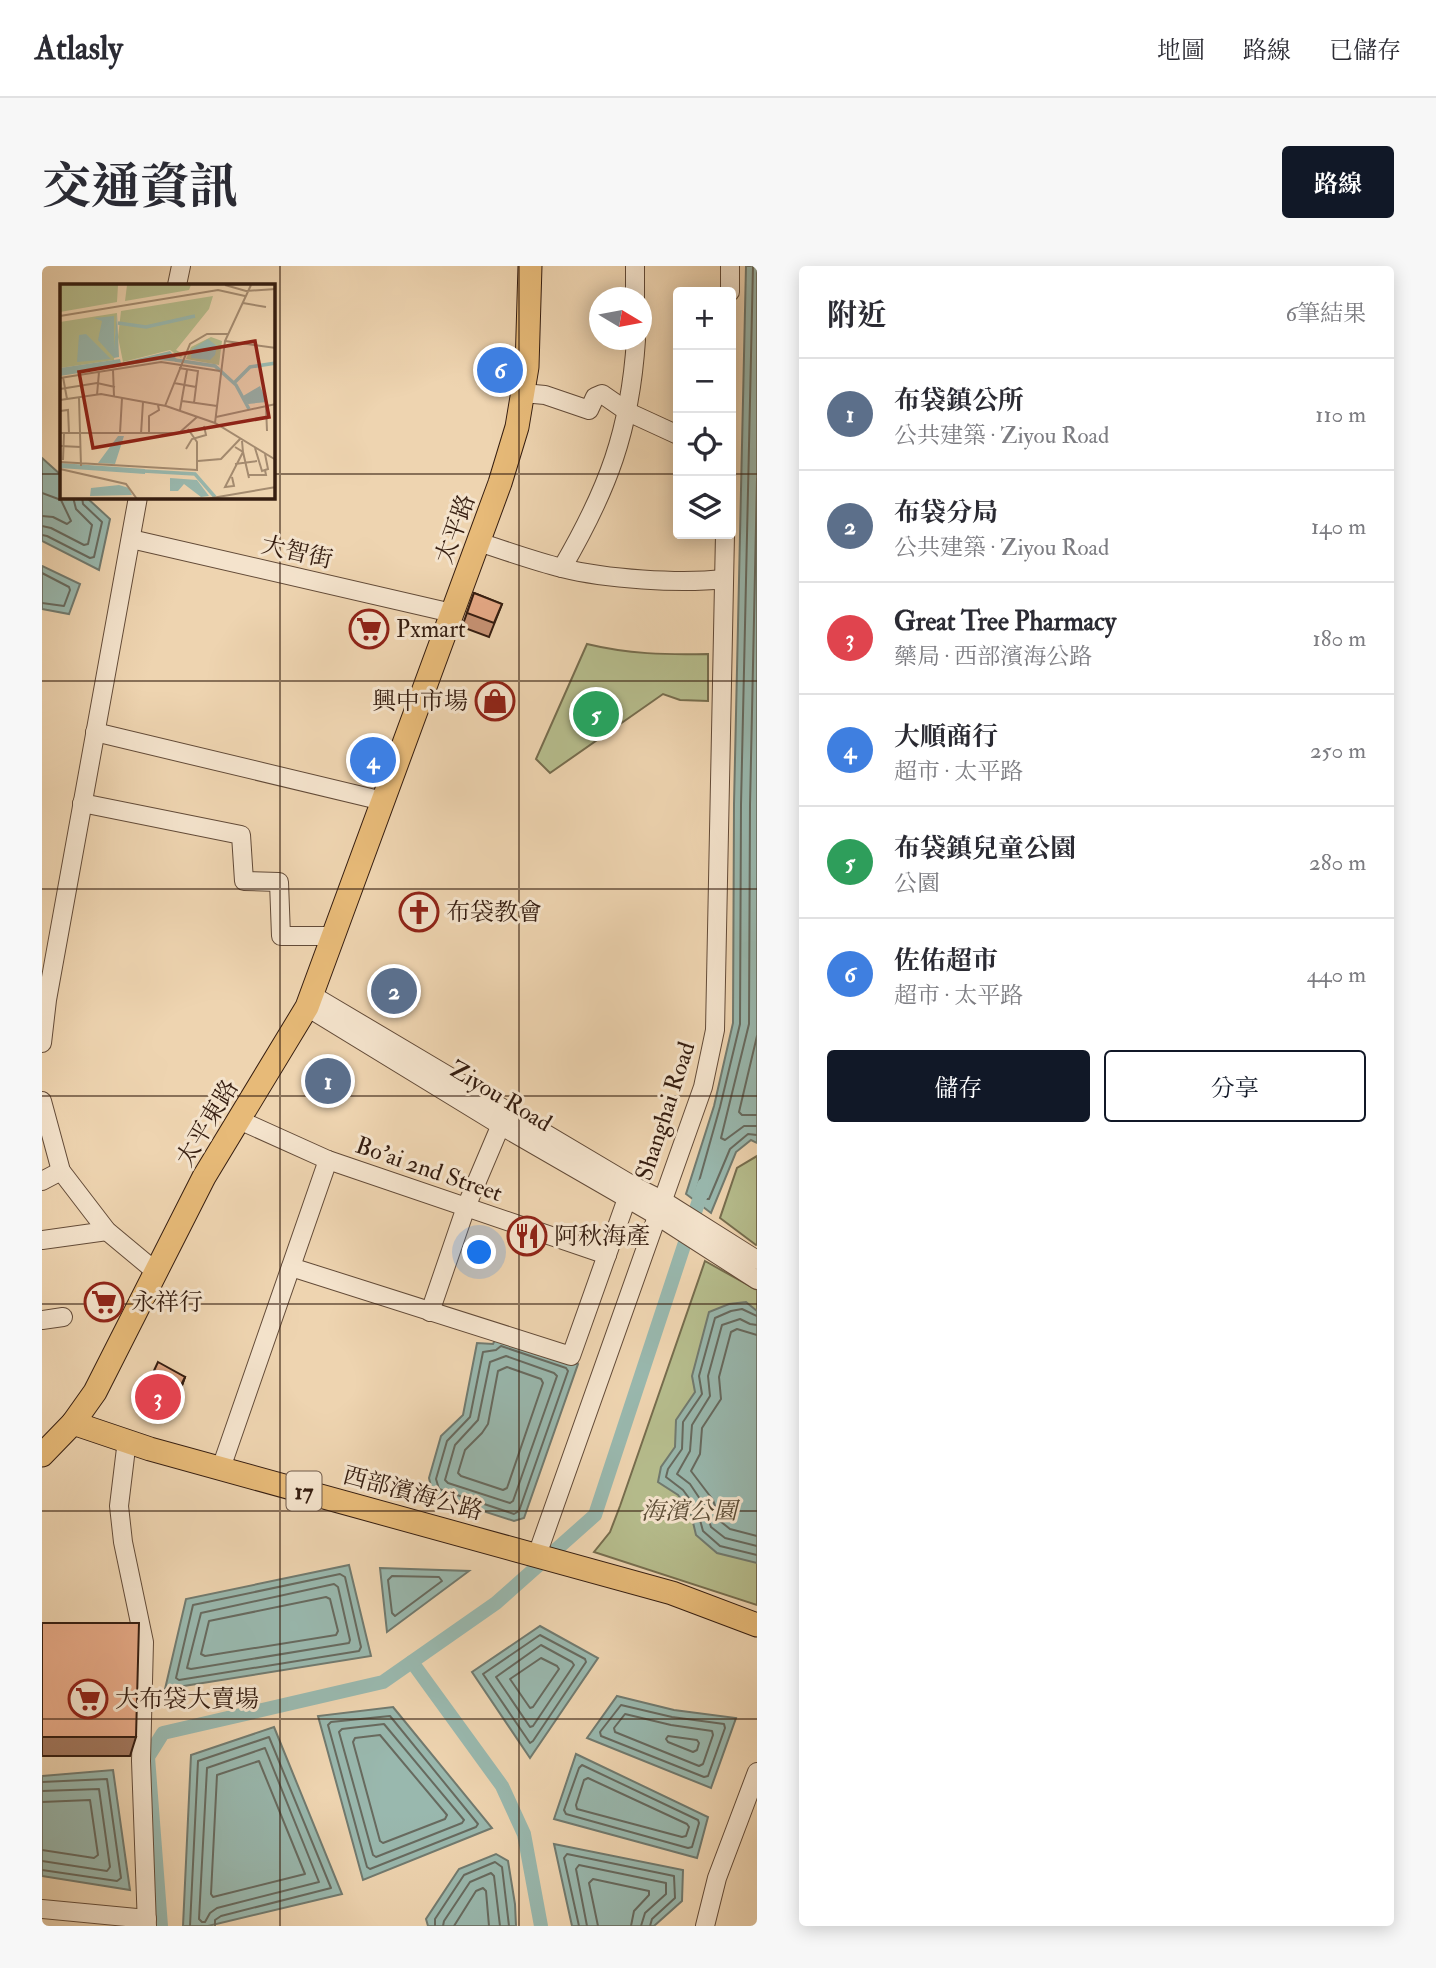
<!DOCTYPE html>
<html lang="zh-TW">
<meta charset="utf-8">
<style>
body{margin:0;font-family:"IM FELL Double Pica","Noto Serif TC",serif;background:#f7f7f7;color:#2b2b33}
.controls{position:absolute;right:21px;top:21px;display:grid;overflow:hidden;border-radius:7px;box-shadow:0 4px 18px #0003}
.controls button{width:63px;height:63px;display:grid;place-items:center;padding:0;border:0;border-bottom:2px solid #e1e1e2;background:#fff;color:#2b2b33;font:35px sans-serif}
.compass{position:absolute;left:547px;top:21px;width:63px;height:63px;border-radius:50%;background:#fff;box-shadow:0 4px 18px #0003;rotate:100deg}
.you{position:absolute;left:438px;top:987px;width:24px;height:24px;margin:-18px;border:5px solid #fff;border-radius:50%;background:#1a73e8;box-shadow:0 0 0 10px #1a73e833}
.badge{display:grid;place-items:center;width:46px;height:46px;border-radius:50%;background:#111827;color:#fff;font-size:23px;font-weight:700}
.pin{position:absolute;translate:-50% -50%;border:4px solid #fff;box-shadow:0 2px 7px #0006}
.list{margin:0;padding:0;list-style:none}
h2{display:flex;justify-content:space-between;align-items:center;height:91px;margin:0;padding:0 28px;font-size:30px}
h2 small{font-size:23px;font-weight:400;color:#7c7c81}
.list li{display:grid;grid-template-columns:46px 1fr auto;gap:21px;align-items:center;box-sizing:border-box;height:112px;padding:0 28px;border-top:2px solid #e1e1e2}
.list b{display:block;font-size:26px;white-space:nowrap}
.list p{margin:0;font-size:23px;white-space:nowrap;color:#7c7c81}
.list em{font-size:23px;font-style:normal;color:#7c7c81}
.actions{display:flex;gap:14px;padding:21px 28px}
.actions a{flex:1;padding:16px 0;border:2px solid #111827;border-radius:7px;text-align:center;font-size:24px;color:#111827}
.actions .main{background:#111827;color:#fff}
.icon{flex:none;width:38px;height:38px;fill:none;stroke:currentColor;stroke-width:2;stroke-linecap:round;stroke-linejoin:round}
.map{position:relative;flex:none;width:715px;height:1660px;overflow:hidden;border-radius:7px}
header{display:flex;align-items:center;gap:42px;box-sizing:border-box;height:98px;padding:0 35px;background:#fff;border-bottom:2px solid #e1e1e2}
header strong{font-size:33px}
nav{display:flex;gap:38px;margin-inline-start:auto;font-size:24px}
.intro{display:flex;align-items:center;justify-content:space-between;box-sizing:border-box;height:168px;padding:0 42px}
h1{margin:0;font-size:49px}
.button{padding:18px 32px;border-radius:7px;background:#111827;color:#fff;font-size:24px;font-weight:700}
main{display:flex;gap:42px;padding:0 42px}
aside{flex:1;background:#fff;border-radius:7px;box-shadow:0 4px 18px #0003}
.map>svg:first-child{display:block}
.green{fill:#b6bd8d;stroke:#766d4e;stroke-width:2}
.water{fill:#99b8ae;stroke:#717a6f;stroke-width:2}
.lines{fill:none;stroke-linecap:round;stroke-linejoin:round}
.shore{stroke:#676a5f;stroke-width:2}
.canal{stroke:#99b8ae;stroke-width:14}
.minor-casing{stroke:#634b38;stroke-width:20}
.major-casing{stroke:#351d10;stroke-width:25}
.minor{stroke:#f4e3cc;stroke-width:18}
.major{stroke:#e7ba78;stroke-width:23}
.wall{fill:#c79274;stroke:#351d10;stroke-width:2}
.shaded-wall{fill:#a2775e;stroke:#351d10;stroke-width:2}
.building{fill:#e7aa87;stroke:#351d10;stroke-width:2}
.grid{fill:none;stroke:#351d10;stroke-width:2;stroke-opacity:0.55}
.labels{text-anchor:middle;stroke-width:6;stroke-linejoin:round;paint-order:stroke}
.shield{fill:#f4e3cc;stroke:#6e5848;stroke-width:2}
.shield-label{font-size:23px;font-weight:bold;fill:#351d10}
.street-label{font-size:24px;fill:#351d10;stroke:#f4e3cc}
.poi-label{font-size:24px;fill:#351d10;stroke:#f4e3cc;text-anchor:start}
.park-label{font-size:24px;font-style:italic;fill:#5c4d36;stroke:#f4e3cc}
.inset-river{fill:none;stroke:#99b8ae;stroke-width:3.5}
.inset-road{fill:none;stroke:#a48b70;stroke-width:2}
.view{fill:#8f2418;fill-opacity:0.15;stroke:#8f2418;stroke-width:3.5}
.inset-edge{fill:none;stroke:#351d10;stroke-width:3.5}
</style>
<header>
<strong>Atlasly</strong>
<nav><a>地圖</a><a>路線</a><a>已儲存</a></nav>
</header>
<div class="intro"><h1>交通資訊</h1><a class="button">路線</a></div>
<main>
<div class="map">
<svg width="715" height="1660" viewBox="0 0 715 1660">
<rect width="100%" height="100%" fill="#eed4b0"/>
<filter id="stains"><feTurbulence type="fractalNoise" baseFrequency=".00286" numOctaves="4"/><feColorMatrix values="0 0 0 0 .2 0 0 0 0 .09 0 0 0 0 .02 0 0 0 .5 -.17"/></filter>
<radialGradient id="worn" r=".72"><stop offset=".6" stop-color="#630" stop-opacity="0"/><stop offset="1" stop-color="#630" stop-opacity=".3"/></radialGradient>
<g class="green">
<path d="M545,378C586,388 624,389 666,388V435L638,434L621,428L508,507L494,493Z"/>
<path d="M715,890V978L714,979L678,952L695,902Z"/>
<path d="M663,995L715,1024V1339L552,1286L568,1266L578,1240Z"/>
</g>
<g class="water">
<path d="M704,0H715V877L709,874L694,886L669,947L644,928L672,840L691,757L692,538Z"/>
<path d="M0,192L19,209V231H44L68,253L57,304L0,275Z"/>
<path d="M0,300L38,318L27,348L0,343Z"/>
<path d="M704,1036L715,1045V1297L675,1287L654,1269L649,1248L636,1229L616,1216L619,1201L633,1181L634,1154L653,1126L650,1110L667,1046L687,1038Z"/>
<path d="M455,1070L536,1098L482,1252L472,1255L391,1229L387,1212L399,1170L421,1149L435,1077L451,1078Z"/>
<path d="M307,1299L329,1390L123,1423L144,1333Z"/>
<path d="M338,1302L427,1305L345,1366Z"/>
<path d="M498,1360L556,1392L488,1492L430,1406Z"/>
<path d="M575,1430L632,1444L694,1452L669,1522L545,1472Z"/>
<path d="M351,1441L450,1562L321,1614L276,1450Z"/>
<path d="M232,1461L300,1628L166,1660H141L149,1489Z"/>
<path d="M534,1488L666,1551L655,1592L512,1553Z"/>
<path d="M71,1504L88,1624L0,1610V1510Z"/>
<path d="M512,1578L641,1604L640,1635L612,1660H530Z"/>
<path d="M454,1588L466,1595L473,1638L474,1660H386L384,1653L417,1603Z"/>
</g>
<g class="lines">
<g class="shore">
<path d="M711,0L699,539L698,758L678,841L654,926L663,933H667L688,883L706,868L715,869"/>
<path d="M715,213L708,539L707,758L679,872L683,874L702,860H715"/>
<path d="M0,227L19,234L29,255L25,258L11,251L0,250"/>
<path d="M0,260L9,262L42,279L46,278L50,259L34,243L31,231"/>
<path d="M0,269L5,270L48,292L52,291L60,256L41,238L40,231"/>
<path d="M0,307L27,321L28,324L22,340L0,337"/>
<path d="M715,770L697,846L700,849H715"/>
<path d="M715,1050L700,1043L689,1045L673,1052L657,1110L660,1128L641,1156L640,1183L626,1203L624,1211L641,1224L655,1243L661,1265L678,1280L715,1289"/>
<path d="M715,1059L708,1058L698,1053L680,1059L666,1110L668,1130L650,1159L648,1185L635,1208L648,1218L662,1239L669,1261L683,1272L715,1280"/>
<path d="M715,1069L695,1063L689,1066L677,1111L679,1133L660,1162L658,1188L649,1205L671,1234L678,1255L688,1263L715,1270"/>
<path d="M459,1080L524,1102L526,1105L477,1245L472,1248L397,1223L394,1213L405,1175L428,1151L441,1086L454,1084Z"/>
<path d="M464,1090L512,1107L515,1110L471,1235L468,1237L406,1217L403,1214L413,1179L436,1154L448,1096Z"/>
<path d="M465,1101L499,1113L501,1117L465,1222L461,1224L419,1210L416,1207L423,1184L440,1167L446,1158L456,1105Z"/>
<path d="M298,1308L303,1311L319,1381L317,1385L137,1414L134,1412L151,1339Z"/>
<path d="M350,1310L397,1311L400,1315L353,1350L350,1347L346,1314Z"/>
<path d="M292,1318L296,1321L308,1374L307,1377L149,1403L145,1402L159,1347Z"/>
<path d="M284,1331L288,1333L296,1365L294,1369L163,1390L159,1388L167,1355Z"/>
<path d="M498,1369L543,1393L544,1396L491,1475L488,1477L441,1408Z"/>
<path d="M499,1379L530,1396L532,1399L491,1460L488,1461L454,1411Z"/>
<path d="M499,1392L515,1400L517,1403L491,1441L488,1442L468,1413Z"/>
<path d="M579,1439L630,1451L682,1458L683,1462L666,1510L662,1511L559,1470L558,1466Z"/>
<path d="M583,1448L629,1459L670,1465L671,1469L661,1498L657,1500L573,1466L572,1462Z"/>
<path d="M348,1450L436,1558L434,1561L328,1603L325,1601L286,1459L289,1456Z"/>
<path d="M342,1458L422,1554L420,1557L334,1591L331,1589L297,1466L300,1463Z"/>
<path d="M338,1469L405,1549L403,1553L341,1577L338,1575L311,1476L313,1472Z"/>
<path d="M626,1470L655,1474L657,1477L655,1484L651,1486L626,1476L624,1473Z"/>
<path d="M223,1482L277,1616L175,1642L168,1647L163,1656H160L157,1653L165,1502Z"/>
<path d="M217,1495L263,1608L171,1631L169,1628L175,1509Z"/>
<path d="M540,1499L656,1554L657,1557L650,1581L646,1582L524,1548L522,1544L537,1502Z"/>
<path d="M546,1512L645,1558L647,1561L644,1570L640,1571L535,1543L534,1539L542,1514Z"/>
<path d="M0,1516L65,1513L79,1612L75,1615L0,1604"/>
<path d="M0,1525L57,1523L68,1601L65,1605L0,1595"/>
<path d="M0,1536L48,1534L56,1589L52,1592L0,1584"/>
<path d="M148,1660L156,1495L227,1471L289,1622L179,1650L173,1654V1660"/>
<path d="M393,1660V1653L422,1609L453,1596L460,1601L467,1660"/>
<path d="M401,1660L402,1655L428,1616L449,1607L452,1610L458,1660"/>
<path d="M412,1660L434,1625L441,1622L444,1625L447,1660"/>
<path d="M537,1660L522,1592L525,1588L632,1610L633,1632L610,1653L608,1660"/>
<path d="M545,1660L534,1603L537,1599L624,1617V1628L603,1647L599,1660"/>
<path d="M556,1660L547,1617L551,1613L607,1625V1629L592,1645L589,1660"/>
</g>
<g class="canal">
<path d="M370,1396L460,1520L482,1568L499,1660"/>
<path d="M119,1660L106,1491L121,1467L341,1416L454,1337L553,1249L662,919"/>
</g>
<defs>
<g id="minor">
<path d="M593,0V32"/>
<path d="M135,19L139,0"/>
<path d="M688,26V0"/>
<path d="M481,127L503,129L547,144L553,131L560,128L586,146L636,169"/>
<path d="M89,273L410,347"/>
<path d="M437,276C464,285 492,295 520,302C564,313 637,318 682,313"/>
<path d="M520,302C566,223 588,165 594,74"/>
<path d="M53,466L341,535"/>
<path d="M40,537L199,569L202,615L237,616L239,670H291"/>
<path d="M270,729L590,919L620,934L715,994"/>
<path d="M265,741L458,859L614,949L715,1014"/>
<path d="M0,777L5,734L96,231"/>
<path d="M0,835L19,905L65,965L113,1005"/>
<path d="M197,854L286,894L565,989"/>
<path d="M0,915L19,905"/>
<path d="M0,974L65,965"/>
<path d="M249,1001L529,1090L588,924"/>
<path d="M388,1046L424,941L463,849"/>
<path d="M0,1054L21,1051"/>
<path d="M85,1174L77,1240L81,1276L102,1376L99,1495L105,1660"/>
<path d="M179,1202L286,894"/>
<path d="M495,1289L661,821L673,764L683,268"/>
<path d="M0,1643L105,1653"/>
<path d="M663,1660L675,1612L715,1506"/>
</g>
<g id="major">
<path d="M31,1157L108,1183L630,1327L715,1359"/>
<path d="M0,1189L31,1157L53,1126L162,911L265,741L458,217L475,161L485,101L488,0"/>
</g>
</defs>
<use href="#minor" class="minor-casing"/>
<use href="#major" class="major-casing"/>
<use href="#minor" class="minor"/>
<use href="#major" class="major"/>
</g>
<g class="wall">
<path d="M432,327L460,338L447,371L420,361Z"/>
<path d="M110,1109L143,1111L138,1125L125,1152L94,1136L99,1122Z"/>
</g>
<g class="shaded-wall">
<path d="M143,1111L138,1125L125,1152L130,1138Z"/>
<path d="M0,1471H94L88,1490H0Z"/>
</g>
<g class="building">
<path d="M432,327L460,338L452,357L425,347Z"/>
<path d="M116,1096L143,1111L130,1138L99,1122L106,1108L110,1109Z"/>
<path d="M0,1357H97L94,1471H0Z"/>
</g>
<path class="grid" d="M238,0V1660M477,0V1660M0,208H19M231,208H636M689,208H715M0,415H715M0,623H715M0,830H715M0,1038H715M0,1245H715M0,1453H715"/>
<defs>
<symbol id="supermarket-ring" viewBox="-11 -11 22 22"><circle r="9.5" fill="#f4e3cc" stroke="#8f2418" stroke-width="1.5"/><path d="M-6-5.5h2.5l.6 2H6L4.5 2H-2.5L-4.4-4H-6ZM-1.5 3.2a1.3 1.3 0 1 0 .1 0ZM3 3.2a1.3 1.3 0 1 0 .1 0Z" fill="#8f2418"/></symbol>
<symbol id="shop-ring" viewBox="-11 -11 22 22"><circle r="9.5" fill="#f4e3cc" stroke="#8f2418" stroke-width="1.5"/><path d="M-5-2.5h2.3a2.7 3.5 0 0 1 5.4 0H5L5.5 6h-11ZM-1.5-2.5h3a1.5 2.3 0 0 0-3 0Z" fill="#8f2418"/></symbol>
<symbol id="church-ring" viewBox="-11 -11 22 22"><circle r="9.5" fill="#f4e3cc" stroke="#8f2418" stroke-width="1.5"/><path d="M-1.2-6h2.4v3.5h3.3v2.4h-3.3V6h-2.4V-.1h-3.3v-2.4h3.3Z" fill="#8f2418"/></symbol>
<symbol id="restaurant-ring" viewBox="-11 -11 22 22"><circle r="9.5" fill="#f4e3cc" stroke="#8f2418" stroke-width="1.5"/><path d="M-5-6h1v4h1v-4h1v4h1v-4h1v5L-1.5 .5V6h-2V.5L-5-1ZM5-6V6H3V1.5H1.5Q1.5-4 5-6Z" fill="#8f2418"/></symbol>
</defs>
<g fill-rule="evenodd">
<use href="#supermarket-ring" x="305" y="341" width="44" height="44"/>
<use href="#shop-ring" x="431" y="413" width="44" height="44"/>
<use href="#church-ring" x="355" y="624" width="44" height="44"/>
<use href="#restaurant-ring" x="463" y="948" width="44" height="44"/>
<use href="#supermarket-ring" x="40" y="1014" width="44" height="44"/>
<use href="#supermarket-ring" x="24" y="1411" width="44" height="44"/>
</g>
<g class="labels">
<rect class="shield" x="244.5" y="1205.5" width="35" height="39" rx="5"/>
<g class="shield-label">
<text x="262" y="1233">17</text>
</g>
<g class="street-label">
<text transform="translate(413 263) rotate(-70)" y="8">太平路</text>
<text transform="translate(255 286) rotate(13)" y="8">大智街</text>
<text transform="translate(459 830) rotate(31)" y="8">Ziyou Road</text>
<text transform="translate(623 845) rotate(-72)" y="8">Shanghai Road</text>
<text transform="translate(165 857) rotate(-59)" y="8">太平東路</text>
<text transform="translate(387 903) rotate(19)" y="8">Bo’ai 2nd Street</text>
<text transform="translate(371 1227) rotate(15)" y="8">西部濱海公路</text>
</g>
<g class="poi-label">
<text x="354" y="371">Pxmart</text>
<text x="426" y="443" text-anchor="end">興中市場</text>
<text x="404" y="654">布袋教會</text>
<text x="512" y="978">阿秋海產</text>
<text x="89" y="1044">永祥行</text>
<text x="73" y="1441">大布袋大賣場</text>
</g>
<g class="park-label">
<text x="647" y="1253">海濱公園</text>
</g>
</g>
<g transform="translate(18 18)">
<rect width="215" height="215" fill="#eed4b0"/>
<path d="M0,1H58L57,18L0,28ZM67,1H131L129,6L65,17ZM153,12L149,25L116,66L123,70L121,74L110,66L63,78L58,53L61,27ZM57,29L54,76L0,84V38ZM151,53L162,57L159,81L126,75L131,63Z" fill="#b6bd8d"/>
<path d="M57,29L59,73L54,74L38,56L42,37L34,34L54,32V65ZM26,50L51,75L17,78L19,51ZM148,55L157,62L155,71L150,76L131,74L132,65ZM110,67L119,78L100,76L0,92V84L60,75L61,79ZM200,102L207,118L188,120L183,112ZM58,152H64L55,180L38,179ZM0,179L85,185V190L0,184ZM110,194L137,196L149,212L141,213L124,200L118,207H110ZM59,201L69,204L72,211L30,212L31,204Z" fill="#99b8ae"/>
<path class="inset-river" d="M58,39L86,43L135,32M115,76L155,82L176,101L189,125M174,99L190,83L216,79M83,187L135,190L155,213"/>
<path class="inset-road" d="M165,1L186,7L216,5M183,19L206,23M0,32L158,6L185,12M165,57L216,64M119,84L138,87L134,119M53,86L54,112M3,93L7,115M0,94L101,78L160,87M114,99L136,103M0,105L37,99L55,103M37,111L39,88M19,114L21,182M0,116L41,110L106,122L155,139L216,176M122,117L157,122M105,122L130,60L147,50H168M206,122L207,147M120,126L127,86M0,127L8,126L9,149M156,133L216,120M155,139L165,57L191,1M0,149H119L137,133M60,149L62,114M81,150L83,118M89,150V132L99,126L98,121M0,162L21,163M175,163L183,168L189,194M195,164L202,187L208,185L205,170M126,165L132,155L146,151L144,142M3,176L4,149M138,177L161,175L180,155M0,178L137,186V158L128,145M175,180L197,177M0,185L66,200L77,215M188,191H206L205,186M172,193L174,202L165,203L183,168L182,157M146,215L216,203"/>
<path class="view" d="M195,57L209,133L33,164L19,88Z"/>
<rect width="215" height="215" class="inset-edge"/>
</g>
<rect width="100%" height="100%" filter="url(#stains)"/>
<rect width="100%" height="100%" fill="url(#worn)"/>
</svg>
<div class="controls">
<button>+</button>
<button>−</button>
<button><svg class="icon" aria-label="locate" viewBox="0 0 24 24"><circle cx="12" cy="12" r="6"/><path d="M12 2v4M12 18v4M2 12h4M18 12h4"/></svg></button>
<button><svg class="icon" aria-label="layers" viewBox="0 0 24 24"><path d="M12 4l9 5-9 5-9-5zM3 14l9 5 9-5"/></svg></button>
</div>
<svg class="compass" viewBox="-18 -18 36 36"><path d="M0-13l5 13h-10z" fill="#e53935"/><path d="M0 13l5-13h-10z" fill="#7c7c81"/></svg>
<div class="you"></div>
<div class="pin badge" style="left:286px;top:815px;background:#5c6f8a">1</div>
<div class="pin badge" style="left:352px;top:725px;background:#5c6f8a">2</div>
<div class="pin badge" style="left:116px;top:1131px;background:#e0444e">3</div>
<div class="pin badge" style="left:331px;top:494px;background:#3f7fe0">4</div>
<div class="pin badge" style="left:554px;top:448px;background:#2e9e5b">5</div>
<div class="pin badge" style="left:458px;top:104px;background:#3f7fe0">6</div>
</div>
<aside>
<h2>附近<small>6筆結果</small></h2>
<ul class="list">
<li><span class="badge" style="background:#5c6f8a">1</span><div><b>布袋鎮公所</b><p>公共建築 · Ziyou Road</p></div><em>110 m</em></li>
<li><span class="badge" style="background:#5c6f8a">2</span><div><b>布袋分局</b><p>公共建築 · Ziyou Road</p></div><em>140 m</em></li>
<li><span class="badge" style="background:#e0444e">3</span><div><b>Great Tree Pharmacy</b><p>藥局 · 西部濱海公路</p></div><em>180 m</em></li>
<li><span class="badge" style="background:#3f7fe0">4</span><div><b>大順商行</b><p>超市 · 太平路</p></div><em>250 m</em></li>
<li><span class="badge" style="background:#2e9e5b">5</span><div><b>布袋鎮兒童公園</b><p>公園</p></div><em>280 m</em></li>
<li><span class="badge" style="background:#3f7fe0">6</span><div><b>佐佑超市</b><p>超市 · 太平路</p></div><em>440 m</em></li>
</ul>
<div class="actions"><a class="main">儲存</a><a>分享</a></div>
</aside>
</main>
